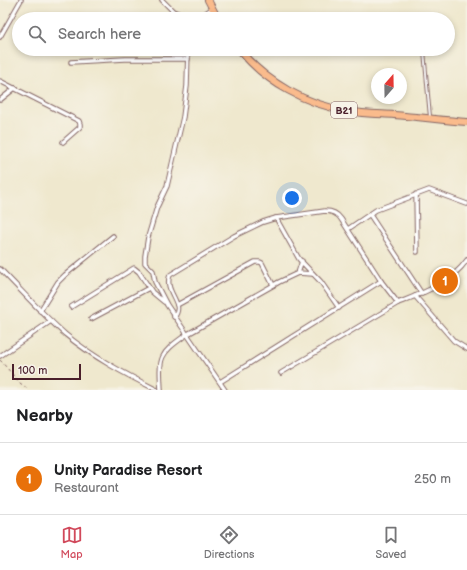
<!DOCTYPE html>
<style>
body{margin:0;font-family:"Balsamiq Sans",sans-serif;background:#f2f2f2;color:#202124}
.compass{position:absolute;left:371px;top:68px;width:36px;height:36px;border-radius:50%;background:#fff;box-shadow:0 2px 6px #0003;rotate:20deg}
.scale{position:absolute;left:12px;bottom:10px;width:69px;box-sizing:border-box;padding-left:4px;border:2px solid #4a1f2b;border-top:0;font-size:11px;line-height:14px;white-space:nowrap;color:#4a1f2b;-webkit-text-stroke:3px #f7f3e8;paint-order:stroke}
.you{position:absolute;left:292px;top:198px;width:14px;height:14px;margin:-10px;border:3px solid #fff;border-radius:50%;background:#1a73e8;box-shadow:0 0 0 6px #1a73e833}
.badge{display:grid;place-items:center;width:26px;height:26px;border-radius:50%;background:#d1495b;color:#fff;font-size:13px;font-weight:700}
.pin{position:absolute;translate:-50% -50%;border:2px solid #fff;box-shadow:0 1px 4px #0006}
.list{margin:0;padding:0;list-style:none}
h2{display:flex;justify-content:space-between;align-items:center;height:52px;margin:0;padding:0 16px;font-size:17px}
h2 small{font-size:13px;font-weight:400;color:#757577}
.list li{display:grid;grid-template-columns:26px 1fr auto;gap:12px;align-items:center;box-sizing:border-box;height:72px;padding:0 16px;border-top:1px solid #e0e0e0}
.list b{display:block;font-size:15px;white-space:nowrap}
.list p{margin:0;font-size:13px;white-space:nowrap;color:#757577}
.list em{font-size:13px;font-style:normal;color:#757577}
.icon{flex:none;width:22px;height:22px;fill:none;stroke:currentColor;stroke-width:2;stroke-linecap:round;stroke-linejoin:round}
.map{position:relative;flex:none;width:467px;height:390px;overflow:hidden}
.search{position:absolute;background:#fff;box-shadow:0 2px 6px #0003;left:12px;right:12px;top:12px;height:44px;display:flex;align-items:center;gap:10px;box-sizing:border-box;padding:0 14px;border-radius:22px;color:#757577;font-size:15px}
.sheet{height:124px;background:#fff}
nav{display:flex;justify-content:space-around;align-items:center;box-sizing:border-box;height:56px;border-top:1px solid #e0e0e0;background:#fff;font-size:11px;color:#757577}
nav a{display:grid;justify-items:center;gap:2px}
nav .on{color:#d1495b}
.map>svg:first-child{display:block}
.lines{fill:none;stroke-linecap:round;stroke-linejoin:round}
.service-casing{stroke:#846564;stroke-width:4}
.minor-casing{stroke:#846564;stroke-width:5.5}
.trunk-casing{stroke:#846564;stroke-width:8}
.path{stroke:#846564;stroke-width:1;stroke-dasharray:3 3;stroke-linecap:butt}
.service{stroke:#fff;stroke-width:2}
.minor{stroke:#fff;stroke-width:3.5}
.trunk{stroke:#fabb8c;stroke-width:6}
.labels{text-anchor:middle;stroke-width:3.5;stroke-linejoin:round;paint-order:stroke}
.shield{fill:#f7f3e8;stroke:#7e5f64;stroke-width:1}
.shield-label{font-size:10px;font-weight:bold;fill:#4a1f2b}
</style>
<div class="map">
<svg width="467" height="390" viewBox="0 0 467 390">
<rect width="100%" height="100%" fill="#f7f3e8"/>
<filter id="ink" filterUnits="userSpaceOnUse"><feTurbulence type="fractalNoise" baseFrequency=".025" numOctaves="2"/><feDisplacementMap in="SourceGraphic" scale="8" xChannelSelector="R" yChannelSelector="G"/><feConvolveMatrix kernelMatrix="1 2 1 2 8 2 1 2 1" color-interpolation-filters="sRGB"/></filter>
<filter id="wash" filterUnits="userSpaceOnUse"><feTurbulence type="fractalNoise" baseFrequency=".012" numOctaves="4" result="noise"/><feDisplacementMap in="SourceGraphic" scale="16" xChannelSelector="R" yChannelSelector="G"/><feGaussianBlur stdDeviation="0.9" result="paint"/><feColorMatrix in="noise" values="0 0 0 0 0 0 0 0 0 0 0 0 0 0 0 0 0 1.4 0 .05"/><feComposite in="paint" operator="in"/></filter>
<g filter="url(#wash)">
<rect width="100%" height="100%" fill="#efe8ce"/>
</g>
<g filter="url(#ink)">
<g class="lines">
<defs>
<path id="service" d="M424,51L430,117"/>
<g id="minor">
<path d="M162,0L173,11L192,19"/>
<path d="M197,19L213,8"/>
<path d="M0,37L21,0"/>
<path d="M188,49L187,86L183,117L167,186L157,207L148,237L145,256V263L153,271L155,282L167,305L225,390"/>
<path d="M71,62L125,59H188"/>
<path d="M0,81L79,121L80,124V127L63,142"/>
<path d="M0,100L15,88"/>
<path d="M416,194L417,252"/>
<path d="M370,215L422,294"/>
<path d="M276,218L299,259L321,282L339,308"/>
<path d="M348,229L376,210L429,190L467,204"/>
<path d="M0,269C22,291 42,314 65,334C93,357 125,374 157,390"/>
<path d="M298,273L302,261"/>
<path d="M415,296L454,341L467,349"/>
<path d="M177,305L255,262H260L262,263L273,285"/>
<path d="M71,307L134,268L139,272L152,292L164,302"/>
<path d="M40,311L58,282L65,275L113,236"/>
<path d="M174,317C186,304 163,292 170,275L234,236L263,222L276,218L325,211C332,211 337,213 341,219L381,281L398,303C423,293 451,283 467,260"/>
<path d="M91,319L149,288"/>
<path d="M0,356L51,321"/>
<path d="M281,373L398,303"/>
<path d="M220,382L381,281"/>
<path d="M161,390C159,357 159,354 186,335L279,282L298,273L313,274"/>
</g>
<g id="trunk">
<path d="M208,0L218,19"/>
<path d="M239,49C265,82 307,105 348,111C363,114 379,114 394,115C418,117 443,120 467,122"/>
</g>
</defs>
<use href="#service" class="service-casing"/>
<use href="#minor" class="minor-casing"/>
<use href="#trunk" class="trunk-casing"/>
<path class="path" d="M0,360L20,383L28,389"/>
<use href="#service" class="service"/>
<use href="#minor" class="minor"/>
<use href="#trunk" class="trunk"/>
</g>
</g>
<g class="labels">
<rect class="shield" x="331" y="102" width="26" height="16" rx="3"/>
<g class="shield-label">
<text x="344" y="114">B21</text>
</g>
</g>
</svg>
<svg class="compass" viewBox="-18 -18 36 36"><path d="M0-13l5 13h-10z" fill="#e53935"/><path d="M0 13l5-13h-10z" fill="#757577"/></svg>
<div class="scale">100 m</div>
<div class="you"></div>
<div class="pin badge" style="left:445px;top:281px;background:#e8710a">1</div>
<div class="search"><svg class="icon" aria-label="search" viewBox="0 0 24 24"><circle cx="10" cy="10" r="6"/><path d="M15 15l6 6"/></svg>Search here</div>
</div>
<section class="sheet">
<h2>Nearby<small></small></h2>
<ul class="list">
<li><span class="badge" style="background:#e8710a">1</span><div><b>Unity Paradise Resort</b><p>Restaurant</p></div><em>250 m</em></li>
</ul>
</section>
<nav>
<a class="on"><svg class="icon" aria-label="map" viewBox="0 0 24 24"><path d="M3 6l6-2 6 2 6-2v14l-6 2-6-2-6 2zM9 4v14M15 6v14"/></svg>Map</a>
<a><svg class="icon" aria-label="directions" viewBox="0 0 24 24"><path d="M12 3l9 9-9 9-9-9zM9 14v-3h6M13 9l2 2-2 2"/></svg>Directions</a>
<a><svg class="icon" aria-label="saved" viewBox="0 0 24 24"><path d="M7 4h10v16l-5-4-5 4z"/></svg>Saved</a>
</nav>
